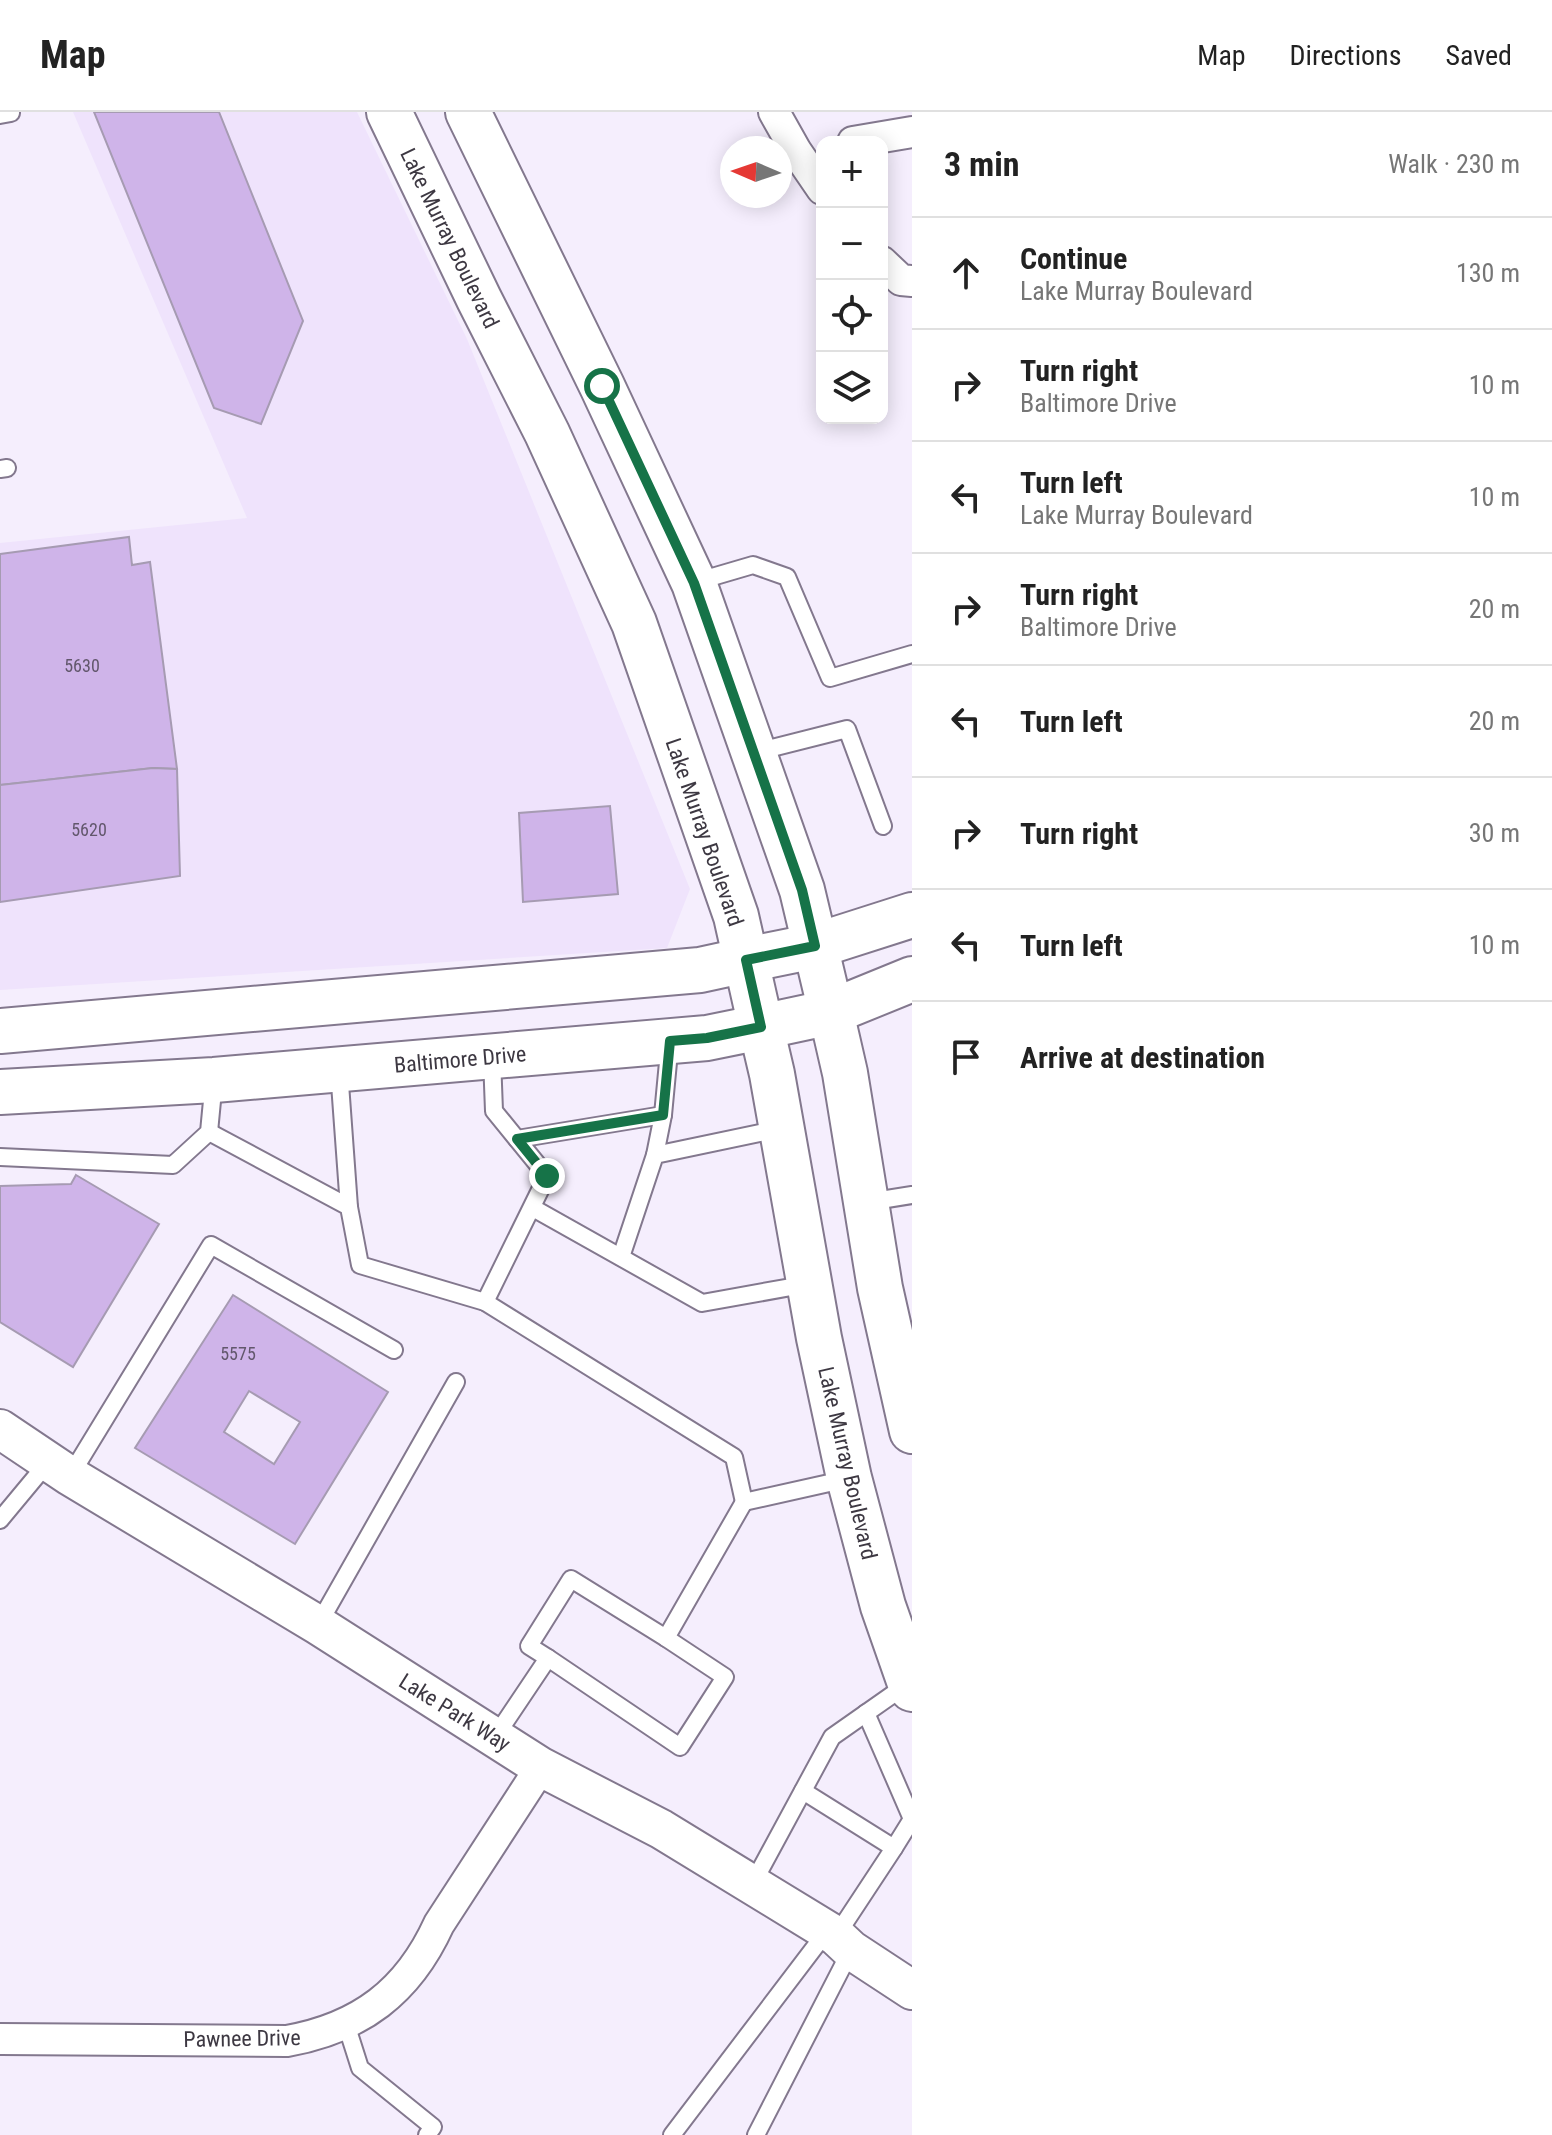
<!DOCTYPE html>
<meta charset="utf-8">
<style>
body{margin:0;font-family:"Roboto Condensed",sans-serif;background:#f2f2f2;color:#222}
.controls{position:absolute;right:24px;top:24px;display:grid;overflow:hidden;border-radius:16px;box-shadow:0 4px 20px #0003}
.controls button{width:72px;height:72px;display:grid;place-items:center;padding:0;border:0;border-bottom:2px solid #e0e0e0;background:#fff;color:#222;font:40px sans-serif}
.compass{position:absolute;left:720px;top:24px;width:72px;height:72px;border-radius:50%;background:#fff;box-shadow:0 4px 20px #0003;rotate:272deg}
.stop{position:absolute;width:24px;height:24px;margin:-18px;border:6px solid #167348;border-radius:50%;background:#fff}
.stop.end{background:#167348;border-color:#fff;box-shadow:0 2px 8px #0008}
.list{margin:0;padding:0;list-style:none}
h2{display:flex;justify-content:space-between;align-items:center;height:104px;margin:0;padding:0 32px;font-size:34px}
h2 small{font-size:26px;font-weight:400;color:#767676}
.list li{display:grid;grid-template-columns:52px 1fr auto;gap:24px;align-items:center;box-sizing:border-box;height:112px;padding:0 32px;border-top:2px solid #e0e0e0}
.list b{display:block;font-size:30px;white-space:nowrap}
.list p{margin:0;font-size:26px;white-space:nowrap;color:#767676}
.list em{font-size:26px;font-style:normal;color:#767676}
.icon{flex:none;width:44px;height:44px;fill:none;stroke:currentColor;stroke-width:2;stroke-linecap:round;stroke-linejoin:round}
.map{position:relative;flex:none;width:912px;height:2023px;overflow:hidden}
header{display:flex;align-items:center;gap:48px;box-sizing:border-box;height:112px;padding:0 40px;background:#fff;border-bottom:2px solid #e0e0e0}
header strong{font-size:38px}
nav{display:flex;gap:44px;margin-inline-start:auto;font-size:28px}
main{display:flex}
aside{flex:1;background:#fff}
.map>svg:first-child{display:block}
.built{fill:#efe3fc}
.building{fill:#cfb4e9;stroke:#a69bb2;stroke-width:2;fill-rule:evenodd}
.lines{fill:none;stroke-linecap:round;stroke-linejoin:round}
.service-casing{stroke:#83788e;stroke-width:20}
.minor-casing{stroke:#83788e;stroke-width:34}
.tertiary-casing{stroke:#83788e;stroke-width:42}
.secondary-casing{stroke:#83788e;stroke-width:48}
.primary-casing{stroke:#83788e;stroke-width:48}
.service{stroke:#fff;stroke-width:16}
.minor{stroke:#fff;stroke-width:30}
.tertiary{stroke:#fff;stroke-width:38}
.secondary{stroke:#fff;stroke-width:44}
.primary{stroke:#fff;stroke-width:44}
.route{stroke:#167348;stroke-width:10}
.labels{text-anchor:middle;stroke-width:6;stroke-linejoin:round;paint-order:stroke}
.number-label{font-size:18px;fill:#62576c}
.street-label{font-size:22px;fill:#3d3842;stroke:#fff}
</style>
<header>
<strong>Map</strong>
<nav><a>Map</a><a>Directions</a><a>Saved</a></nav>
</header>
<main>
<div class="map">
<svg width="912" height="2023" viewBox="0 0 912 2023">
<rect width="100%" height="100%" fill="#f5eefd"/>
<path class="built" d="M73,0H357L467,227L690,777L667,836L0,878V431L247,406Z"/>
<g class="building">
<path d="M94,0H219L303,209L261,312L214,296Z"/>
<path d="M129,425L132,453L150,450L177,657L153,656L0,673V442Z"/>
<path d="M153,656L177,657L180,764L0,790V673Z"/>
<path d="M610,694L618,782L523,790L519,701Z"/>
<path d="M76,1063L159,1112L73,1255L0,1210V1074L71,1072Z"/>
<path d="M233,1183L388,1280L295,1432L135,1336ZM249,1279L300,1310L274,1352L224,1320Z"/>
</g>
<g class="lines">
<defs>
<g id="service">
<path d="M0,3L11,1"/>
<path d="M0,357L7,356"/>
<path d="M695,470L753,453L787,465L830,566L912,542"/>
<path d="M756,640L847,617L883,714"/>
<path d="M339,958L349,1095"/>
<path d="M209,1020L349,1095L360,1153L485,1190L734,1345L744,1390L847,1367"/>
<path d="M517,1027L663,1003"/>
<path d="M655,1043L663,1003L670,929"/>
<path d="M0,1045L173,1053L209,1020L214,968"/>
<path d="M868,1090L912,1083"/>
<path d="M533,1096L702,1191L808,1172"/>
<path d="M621,1145L655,1043L779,1017"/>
<path d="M485,1190L547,1064L494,999L492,946"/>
<path d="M70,1364L211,1133L394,1238"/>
<path d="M0,1408L49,1349"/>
<path d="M318,1513L456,1270"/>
<path d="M548,1546L529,1534L571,1467L666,1526"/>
<path d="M866,1601L912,1707"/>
<path d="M495,1625L548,1546L680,1635L725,1565L666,1526L744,1390"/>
<path d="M803,1679L894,1736L912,1707"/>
<path d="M752,1773L832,1625L909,1571"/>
<path d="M836,1824L894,1736"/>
<path d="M346,1912L360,1956L433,2015L427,2023"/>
<path d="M672,2023L827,1819"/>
<path d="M756,2023L851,1838"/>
</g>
<g id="minor">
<path d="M774,0L796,39L822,77"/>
<path d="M853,30L912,20"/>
<path d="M882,150L901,168L912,169"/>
<path d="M0,1927L287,1929C360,1916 408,1880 439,1812L541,1655"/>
</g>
<path id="tertiary" d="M0,1317L70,1364L318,1513L541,1655L661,1717L836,1824L851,1838L912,1878"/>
<g id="secondary">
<path d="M831,900L845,961L880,1176L912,1319"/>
<path d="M0,919L700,858L746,848"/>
<path d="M0,980L214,968L707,926L761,915L772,962L819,1226L849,1366L883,1494L912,1577"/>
</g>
<g id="primary">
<path d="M389,0L479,187L547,321L634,511L736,804L761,915L831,900L912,867"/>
<path d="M468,0L602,274L694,471L802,778L831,900"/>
<path d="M746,848L815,834L912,803"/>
</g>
</defs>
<use href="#service" class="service-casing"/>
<use href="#minor" class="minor-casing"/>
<use href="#tertiary" class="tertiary-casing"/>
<use href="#secondary" class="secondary-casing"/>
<use href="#primary" class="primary-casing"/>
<use href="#service" class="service"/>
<use href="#minor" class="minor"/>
<use href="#tertiary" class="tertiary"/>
<use href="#secondary" class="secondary"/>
<use href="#primary" class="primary"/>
</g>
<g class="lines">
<path class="route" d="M547,1064L517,1027L663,1003L670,929L707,926L761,915L746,848L815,834L802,778L694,471L602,274"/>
</g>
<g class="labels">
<g class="number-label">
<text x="82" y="560">5630</text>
<text x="89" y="724">5620</text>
<text x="238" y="1248">5575</text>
</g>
<g class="street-label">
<text transform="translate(450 126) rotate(64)" y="8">Lake Murray Boulevard</text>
<text transform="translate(705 720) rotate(71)" y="8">Lake Murray Boulevard</text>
<text transform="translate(460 947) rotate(-5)" y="8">Baltimore Drive</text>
<text transform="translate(848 1351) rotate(77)" y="8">Lake Murray Boulevard</text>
<text transform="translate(455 1600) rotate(32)" y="8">Lake Park Way</text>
<text transform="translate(242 1926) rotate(-1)" y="8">Pawnee Drive</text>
</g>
</g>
</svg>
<div class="controls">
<button>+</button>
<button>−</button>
<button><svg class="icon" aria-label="locate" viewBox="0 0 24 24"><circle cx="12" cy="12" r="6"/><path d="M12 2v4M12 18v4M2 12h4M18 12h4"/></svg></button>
<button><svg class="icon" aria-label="layers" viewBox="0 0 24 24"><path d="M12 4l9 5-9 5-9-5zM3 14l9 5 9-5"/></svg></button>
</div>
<svg class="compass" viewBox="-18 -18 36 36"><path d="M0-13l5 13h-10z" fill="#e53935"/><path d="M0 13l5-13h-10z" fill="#767676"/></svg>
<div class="stop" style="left:602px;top:274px"></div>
<div class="stop end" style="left:547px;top:1064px"></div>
</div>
<aside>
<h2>3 min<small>Walk · 230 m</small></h2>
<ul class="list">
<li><svg class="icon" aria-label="ahead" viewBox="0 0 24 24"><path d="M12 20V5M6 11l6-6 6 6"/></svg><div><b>Continue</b><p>Lake Murray Boulevard</p></div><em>130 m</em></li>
<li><svg class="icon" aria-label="right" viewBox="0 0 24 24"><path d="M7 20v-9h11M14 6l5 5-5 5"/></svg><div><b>Turn right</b><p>Baltimore Drive</p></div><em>10 m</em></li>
<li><svg class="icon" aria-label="left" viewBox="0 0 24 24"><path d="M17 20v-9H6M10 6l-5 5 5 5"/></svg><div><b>Turn left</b><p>Lake Murray Boulevard</p></div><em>10 m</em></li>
<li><svg class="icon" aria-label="right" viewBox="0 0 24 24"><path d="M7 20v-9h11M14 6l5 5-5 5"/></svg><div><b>Turn right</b><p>Baltimore Drive</p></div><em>20 m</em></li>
<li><svg class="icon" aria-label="left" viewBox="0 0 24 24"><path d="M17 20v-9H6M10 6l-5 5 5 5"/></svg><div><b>Turn left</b></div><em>20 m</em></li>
<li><svg class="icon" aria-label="right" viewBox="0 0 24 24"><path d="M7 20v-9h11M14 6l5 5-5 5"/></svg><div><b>Turn right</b></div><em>30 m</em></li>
<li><svg class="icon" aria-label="left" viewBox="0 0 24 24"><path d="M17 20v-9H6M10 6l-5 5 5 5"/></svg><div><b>Turn left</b></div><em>10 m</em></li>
<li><svg class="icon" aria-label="arrive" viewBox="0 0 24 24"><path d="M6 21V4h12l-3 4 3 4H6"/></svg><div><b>Arrive at destination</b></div></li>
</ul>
</aside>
</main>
